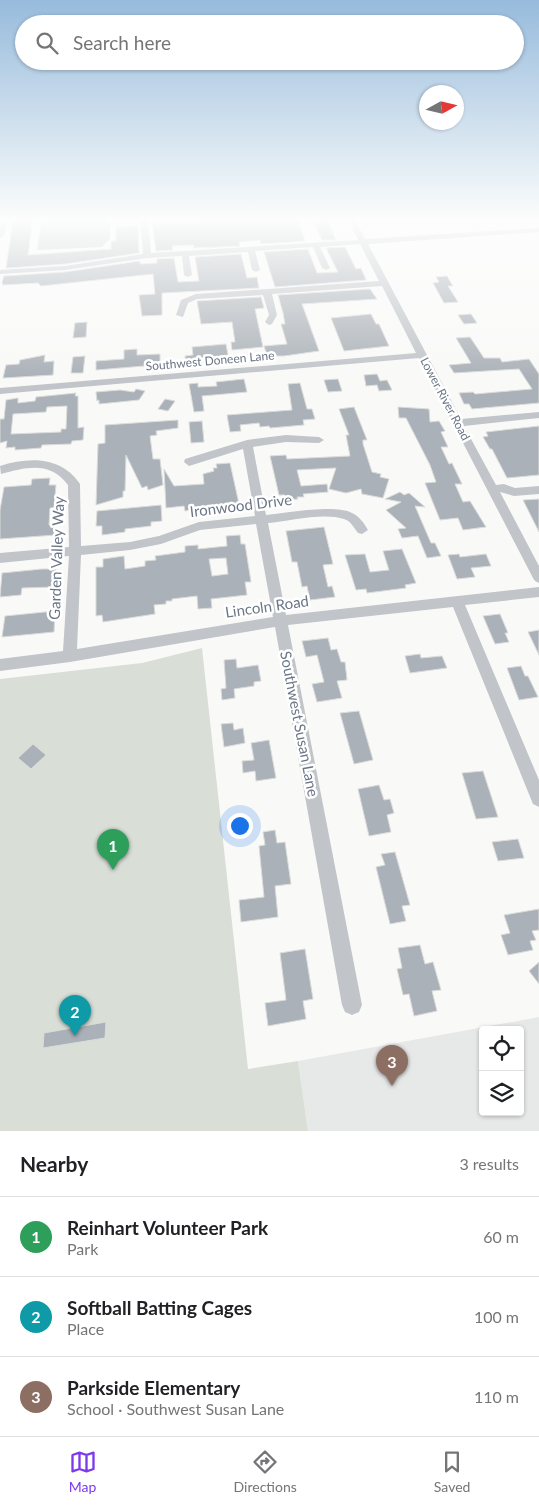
<!DOCTYPE html>
<meta charset="utf-8">
<style>
body{margin:0;font-family:Lato,sans-serif;background:#f2f2f2;color:#202124}
.controls{position:absolute;right:15px;bottom:15px;display:grid;overflow:hidden;border-radius:5px;box-shadow:0 1px 4px #0004}
.controls button{width:45px;height:45px;display:grid;place-items:center;padding:0;border:0;border-bottom:1px solid #e0e0e0;background:#fff;color:#202124;font:25px sans-serif}
.compass{position:absolute;left:419px;top:85px;width:45px;height:45px;border-radius:50%;background:#fff;box-shadow:0 1px 4px #0004;rotate:82deg}
.you{position:absolute;left:239px;top:825px;width:18px;height:18px;margin:-12px;border:4px solid #fff;border-radius:50%;background:#1a73e8;box-shadow:0 0 0 8px #1a73e833}
.badge{display:grid;place-items:center;width:32px;height:32px;border-radius:50%;background:#7c3aed;color:#fff;font-size:16px;font-weight:700}
.pin{position:absolute;translate:-50% -41px;filter:drop-shadow(0 1px 2px #0008)}
.pin::after{content:'';position:absolute;top:26px;width:18px;height:15px;background:inherit;clip-path:polygon(0 0,100% 0,50% 100%)}
.list{margin:0;padding:0;list-style:none}
h2{display:flex;justify-content:space-between;align-items:center;height:65px;margin:0;padding:0 20px;font-size:21px}
h2 small{font-size:16px;font-weight:400;color:#757577}
.list li{display:grid;grid-template-columns:32px 1fr auto;gap:15px;align-items:center;box-sizing:border-box;height:80px;padding:0 20px;border-top:1px solid #e0e0e0}
.list b{display:block;font-size:19px;white-space:nowrap}
.list p{margin:0;font-size:16px;white-space:nowrap;color:#757577}
.list em{font-size:16px;font-style:normal;color:#757577}
.icon{flex:none;width:28px;height:28px;fill:none;stroke:currentColor;stroke-width:2;stroke-linecap:round;stroke-linejoin:round}
.map{position:relative;flex:none;width:539px;height:1131px;overflow:hidden}
.search{position:absolute;background:#fff;box-shadow:0 1px 4px #0004;left:15px;right:15px;top:15px;height:55px;display:flex;align-items:center;gap:12px;box-sizing:border-box;padding:0 18px;border-radius:28px;color:#757577;font-size:19px}
.sheet{height:305px;background:#fff}
nav{display:flex;justify-content:space-around;align-items:center;box-sizing:border-box;height:70px;border-top:1px solid #e0e0e0;background:#fff;font-size:14px;color:#757577}
nav a{display:grid;justify-items:center;gap:2px}
nav .on{color:#7c3aed}
.map>svg:first-child{display:block}
.built{fill:#e7e9e8;fill-rule:evenodd}
.green{fill:#d9ded7}
.water{fill:#bdc5cb}
.building{fill:#abb1b8;stroke:#dbdcda;fill-rule:evenodd}
.lines{fill:none;stroke-linecap:round;stroke-linejoin:round}
.minor{fill:#c1c4c9;fill-rule:evenodd}
.labels{text-anchor:middle;stroke-width:5;stroke-linejoin:round;paint-order:stroke}
.far-street-label{font-size:12px;fill:#6b7686;stroke:#fff}
.street-label{font-size:15px;fill:#6b7686;stroke:#fff}
</style>
<div class="map">
<svg width="539" height="1131" viewBox="0 0 539 1131">
<rect width="100%" height="100%" fill="#f9faf8"/>
<path class="built" d="M539,1017V1131H308L298,1061ZM483,1030H520V1112H483Z"/>
<path class="green" d="M202,648L248,1069L298,1061L308,1131H0V679L142,663Z"/>
<path class="water" d="M42,219H110V238L102,247L37,250Z"/>
<g class="building">
<path d="M13,219H33L28,255L111,249V241H116V227L138,225L139,253L65,264L6,268Z"/>
<path d="M237,219H298L305,241L261,244L260,240L239,242L240,246L194,248L193,245L172,246L173,250L156,251L152,222L171,221L172,223Z"/>
<path d="M312,219H327L336,240H322Z"/>
<path d="M345,247L356,269L361,268L366,280L275,287L264,252L308,249L317,273L338,272L326,248Z"/>
<path d="M241,254L247,278L257,277L259,288L162,293V315L142,316L139,295L155,294L153,274L41,286L38,283L3,285L2,282L4,276L65,272L140,261V264L157,263V259L174,258L178,282L199,281L195,257Z"/>
<path d="M447,276L453,286H448L458,302L444,303L433,283L439,282L436,277Z"/>
<path d="M370,289L377,299L302,304L319,351L284,356H267L264,346L287,344L281,324H285L283,313L278,295Z"/>
<path d="M261,297L264,308L255,309L263,347L232,350L231,342H235L232,322L201,324L197,301Z"/>
<path d="M371,314L376,324H379L389,346L344,351L331,318Z"/>
<path d="M471,314L477,323L464,324L458,315Z"/>
<path d="M87,322L86,337L73,338L75,323Z"/>
<path d="M470,337L484,358H500L502,362L529,359L539,374V403L472,409L469,404H464L459,393L473,392L475,394L532,389L519,369L454,373L449,365L471,363L456,338Z"/>
<path d="M226,344L228,355L219,356L220,359L203,361L204,363L186,365L185,356L193,355L192,347Z"/>
<path d="M137,349V355L160,354V362L156,363V365L96,370V361L124,359V350Z"/>
<path d="M45,355L44,362L54,361L53,375L3,378L6,365L19,364L20,360Z"/>
<path d="M85,356L83,373H71L73,357Z"/>
<path d="M377,374L380,381L387,380L392,390L379,391L377,385L366,386L364,375Z"/>
<path d="M244,379L247,392L202,396L204,411L194,412L189,384L198,383V387L217,386L216,382Z"/>
<path d="M338,379L342,391L328,392L324,380Z"/>
<path d="M300,383L307,409H312L315,419L303,420L304,425L270,428L269,426L260,427L259,423L240,425L241,431L230,432L227,415L292,410L288,384Z"/>
<path d="M136,389L145,391L139,400L99,404V400L97,401L96,392L120,390L134,392Z"/>
<path d="M76,393L75,396H78V428L84,427L83,440L72,441L71,444L42,445L41,448L15,450V447L6,448L7,441L0,443V419H4L6,400L18,398V403L35,401L36,397ZM67,406L66,429H61V432L11,434L13,414L46,412L47,407Z"/>
<path d="M165,399L175,401L168,411L158,409Z"/>
<path d="M354,407L367,440H363V444L372,472L381,474L380,477L389,479L383,498L362,494L361,489L346,493L329,489L336,468L297,470L301,486L327,484L328,492L303,494L304,497H297L298,499L286,500L285,495H279L270,456L286,455L287,459L350,456L346,435H349L339,409Z"/>
<path d="M398,407L429,409L430,422L439,421L445,431L441,432L448,447H441L449,464L452,463L462,484H455L463,502L470,501L486,527L463,530L458,518L440,520L425,483L436,482L430,465L406,418H399Z"/>
<path d="M178,420V428L156,431L157,435L150,436L153,459H160L163,485L148,490L147,486L142,488L126,455L125,491H123V497L96,505L98,444L105,443V425Z"/>
<path d="M202,421L204,442L191,443L189,422Z"/>
<path d="M539,426V475L507,478L492,449H490L483,437L488,436L486,432Z"/>
<path d="M230,463L239,504L185,511L184,506L166,508L164,469L174,486L204,484L203,474L214,471L213,468H217L216,464Z"/>
<path d="M50,478L49,485H56L54,508H50L49,525L57,524L56,535L0,539V510L4,487L31,485L32,479Z"/>
<path d="M400,492L404,495L409,493L425,507L415,506L431,543H435L441,556L427,558L418,536L402,538L398,529L406,528L386,510L401,502L385,499Z"/>
<path d="M539,499V532L523,500Z"/>
<path d="M161,505L162,521L151,522V526L125,529V532L102,535V526H96L97,511Z"/>
<path d="M324,527L333,564L323,565L328,587L332,586L335,597L310,600L307,586L302,587L297,562H292L286,531Z"/>
<path d="M240,535L241,544H245L251,582H245L247,595L211,599L212,608L198,609L197,596L172,599V601H166V604L154,605L155,614L103,622L102,615L96,616V567H103V559L124,556L125,569L145,566V561L156,560L155,556L185,552V546L198,545V549L227,546L226,536ZM226,558L228,574L212,576L209,559Z"/>
<path d="M402,549L416,583L405,585L406,588L367,593L366,589L356,590L345,555L365,554L370,572L389,570L383,551Z"/>
<path d="M459,554L460,557L486,554L491,566L471,568L475,577L457,579L448,555Z"/>
<path d="M42,569H56L55,587L22,588L21,595L0,597L2,573Z"/>
<path d="M55,611L54,632L2,637L5,616Z"/>
<path d="M500,614L508,633H505L509,642L495,644L483,616Z"/>
<path d="M539,630V655L528,632Z"/>
<path d="M328,638L331,650L337,649L341,662H345L347,680L337,681L342,698L317,702L312,684L324,682L317,655L306,657L302,641Z"/>
<path d="M420,654L421,658L442,656L447,668L410,673L405,656Z"/>
<path d="M236,659L237,668L258,665L261,681L254,682V686L234,689L235,698L222,700L221,689L226,688L224,660Z"/>
<path d="M521,666L525,676H528L538,697L519,700L507,668Z"/>
<path d="M359,711L373,760L354,764L340,713Z"/>
<path d="M233,723L234,730L243,728L245,743L224,747L221,724Z"/>
<path d="M269,740L276,778L256,781L255,771L243,773L242,761L254,760L251,743Z"/>
<path d="M33,744L46,755L31,769L18,758Z"/>
<path d="M483,771L498,817L476,819L462,773Z"/>
<path d="M379,785L384,800L390,799L394,813L387,815L391,832L369,836L358,789Z"/>
<path d="M275,830L277,843L285,842L291,884L275,886L278,917L241,922L239,900L264,897L259,846L265,845L263,832Z"/>
<path d="M518,839L524,858L498,861L492,842Z"/>
<path d="M395,852L410,905L402,906L406,921L390,924L376,867L385,865L381,854Z"/>
<path d="M539,909V930L532,931L536,940L530,941L533,950L508,955L501,935L510,933L504,915Z"/>
<path d="M420,945L425,964L433,962L441,990L432,991L437,1011L414,1016L409,994L403,995L397,969L402,968L398,948Z"/>
<path d="M305,949L313,999L303,1001L306,1019L268,1026L265,1003L286,1000L280,953Z"/>
<path d="M539,962V984L529,971Z"/>
<path d="M106,1022L105,1038L43,1048L44,1033Z"/>
</g>
<g class="lines">
<g class="minor">
<path d="M0,219H8L4,236L0,238Z"/>
<path d="M140,219H148L151,253L358,240L348,219H355L365,239L539,228V232L368,244L461,419L539,412V418L464,426L496,485L504,484L515,488L539,486V494L514,496L500,492L539,566V583L535,581L533,578L419,358L0,394V388L416,353L382,286L272,294L277,315L272,324L269,325L265,322L269,315L263,295L197,299L188,303L183,317L176,315L181,300L196,294L379,281L360,244L320,247L330,268L326,270L322,268L313,247L255,251L260,270L256,272L252,270L248,252L189,256L192,275L188,277L184,275L182,256L147,258L65,270L0,274V270L65,266L143,254Z"/>
<path d="M286,435L319,437L324,440L319,443L286,442L253,447L266,515C286,513 336,504 352,513C360,517 364,523 368,530L362,534L358,533C354,528 351,521 344,519C325,512 288,521 268,523L286,615L539,587V597L465,605L539,780V807L533,804L453,607L288,625L362,1005L359,1012L352,1015L345,1012L342,1005L275,627L70,662L0,671V659L63,651L69,556L0,563V553L69,547L68,485C50,461 27,467 1,474L0,466C29,457 61,456 80,484L81,546L130,542L159,536L199,522L255,516L243,449L189,466L184,462L185,459L247,440ZM256,524L273,617L77,649L81,555L130,550L161,544L200,530Z"/>
</g>
</g>
<linearGradient id="sky" x2="0" y2="1"><stop stop-color="#97bbdc"/><stop offset="0.58" stop-color="#fcfdfc"/><stop offset="1" stop-color="#fcfdfc" stop-opacity="0"/></linearGradient>
<rect width="539" height="378" fill="url(#sky)"/>
<g class="labels">
<g class="far-street-label">
<text transform="translate(210 361) rotate(-5)" y="4">Southwest Doneen Lane</text>
<text transform="translate(445 399) rotate(62)" y="4">Lower River Road</text>
</g>
<g class="street-label">
<text transform="translate(241 506) rotate(-7)" y="5">Ironwood Drive</text>
<text transform="translate(57 558) rotate(-88)" y="5">Garden Valley Way</text>
<text transform="translate(267 607) rotate(-8)" y="5">Lincoln Road</text>
<text transform="translate(299 724) rotate(79)" y="5">Southwest Susan Lane</text>
</g>
</g>
</svg>
<div class="controls">
<button><svg class="icon" aria-label="locate" viewBox="0 0 24 24"><circle cx="12" cy="12" r="6"/><path d="M12 2v4M12 18v4M2 12h4M18 12h4"/></svg></button>
<button><svg class="icon" aria-label="layers" viewBox="0 0 24 24"><path d="M12 4l9 5-9 5-9-5zM3 14l9 5 9-5"/></svg></button>
</div>
<svg class="compass" viewBox="-18 -18 36 36"><path d="M0-13l5 13h-10z" fill="#e53935"/><path d="M0 13l5-13h-10z" fill="#757577"/></svg>
<div class="you"></div>
<div class="pin badge" style="left:113px;top:870px;background:#2e9e5b">1</div>
<div class="pin badge" style="left:75px;top:1036px;background:#0f9aa8">2</div>
<div class="pin badge" style="left:392px;top:1086px;background:#8d6e63">3</div>
<div class="search"><svg class="icon" aria-label="search" viewBox="0 0 24 24"><circle cx="10" cy="10" r="6"/><path d="M15 15l6 6"/></svg>Search here</div>
</div>
<section class="sheet">
<h2>Nearby<small>3 results</small></h2>
<ul class="list">
<li><span class="badge" style="background:#2e9e5b">1</span><div><b>Reinhart Volunteer Park</b><p>Park</p></div><em>60 m</em></li>
<li><span class="badge" style="background:#0f9aa8">2</span><div><b>Softball Batting Cages</b><p>Place</p></div><em>100 m</em></li>
<li><span class="badge" style="background:#8d6e63">3</span><div><b>Parkside Elementary</b><p>School · Southwest Susan Lane</p></div><em>110 m</em></li>
</ul>
</section>
<nav>
<a class="on"><svg class="icon" aria-label="map" viewBox="0 0 24 24"><path d="M3 6l6-2 6 2 6-2v14l-6 2-6-2-6 2zM9 4v14M15 6v14"/></svg>Map</a>
<a><svg class="icon" aria-label="directions" viewBox="0 0 24 24"><path d="M12 3l9 9-9 9-9-9zM9 14v-3h6M13 9l2 2-2 2"/></svg>Directions</a>
<a><svg class="icon" aria-label="saved" viewBox="0 0 24 24"><path d="M7 4h10v16l-5-4-5 4z"/></svg>Saved</a>
</nav>
